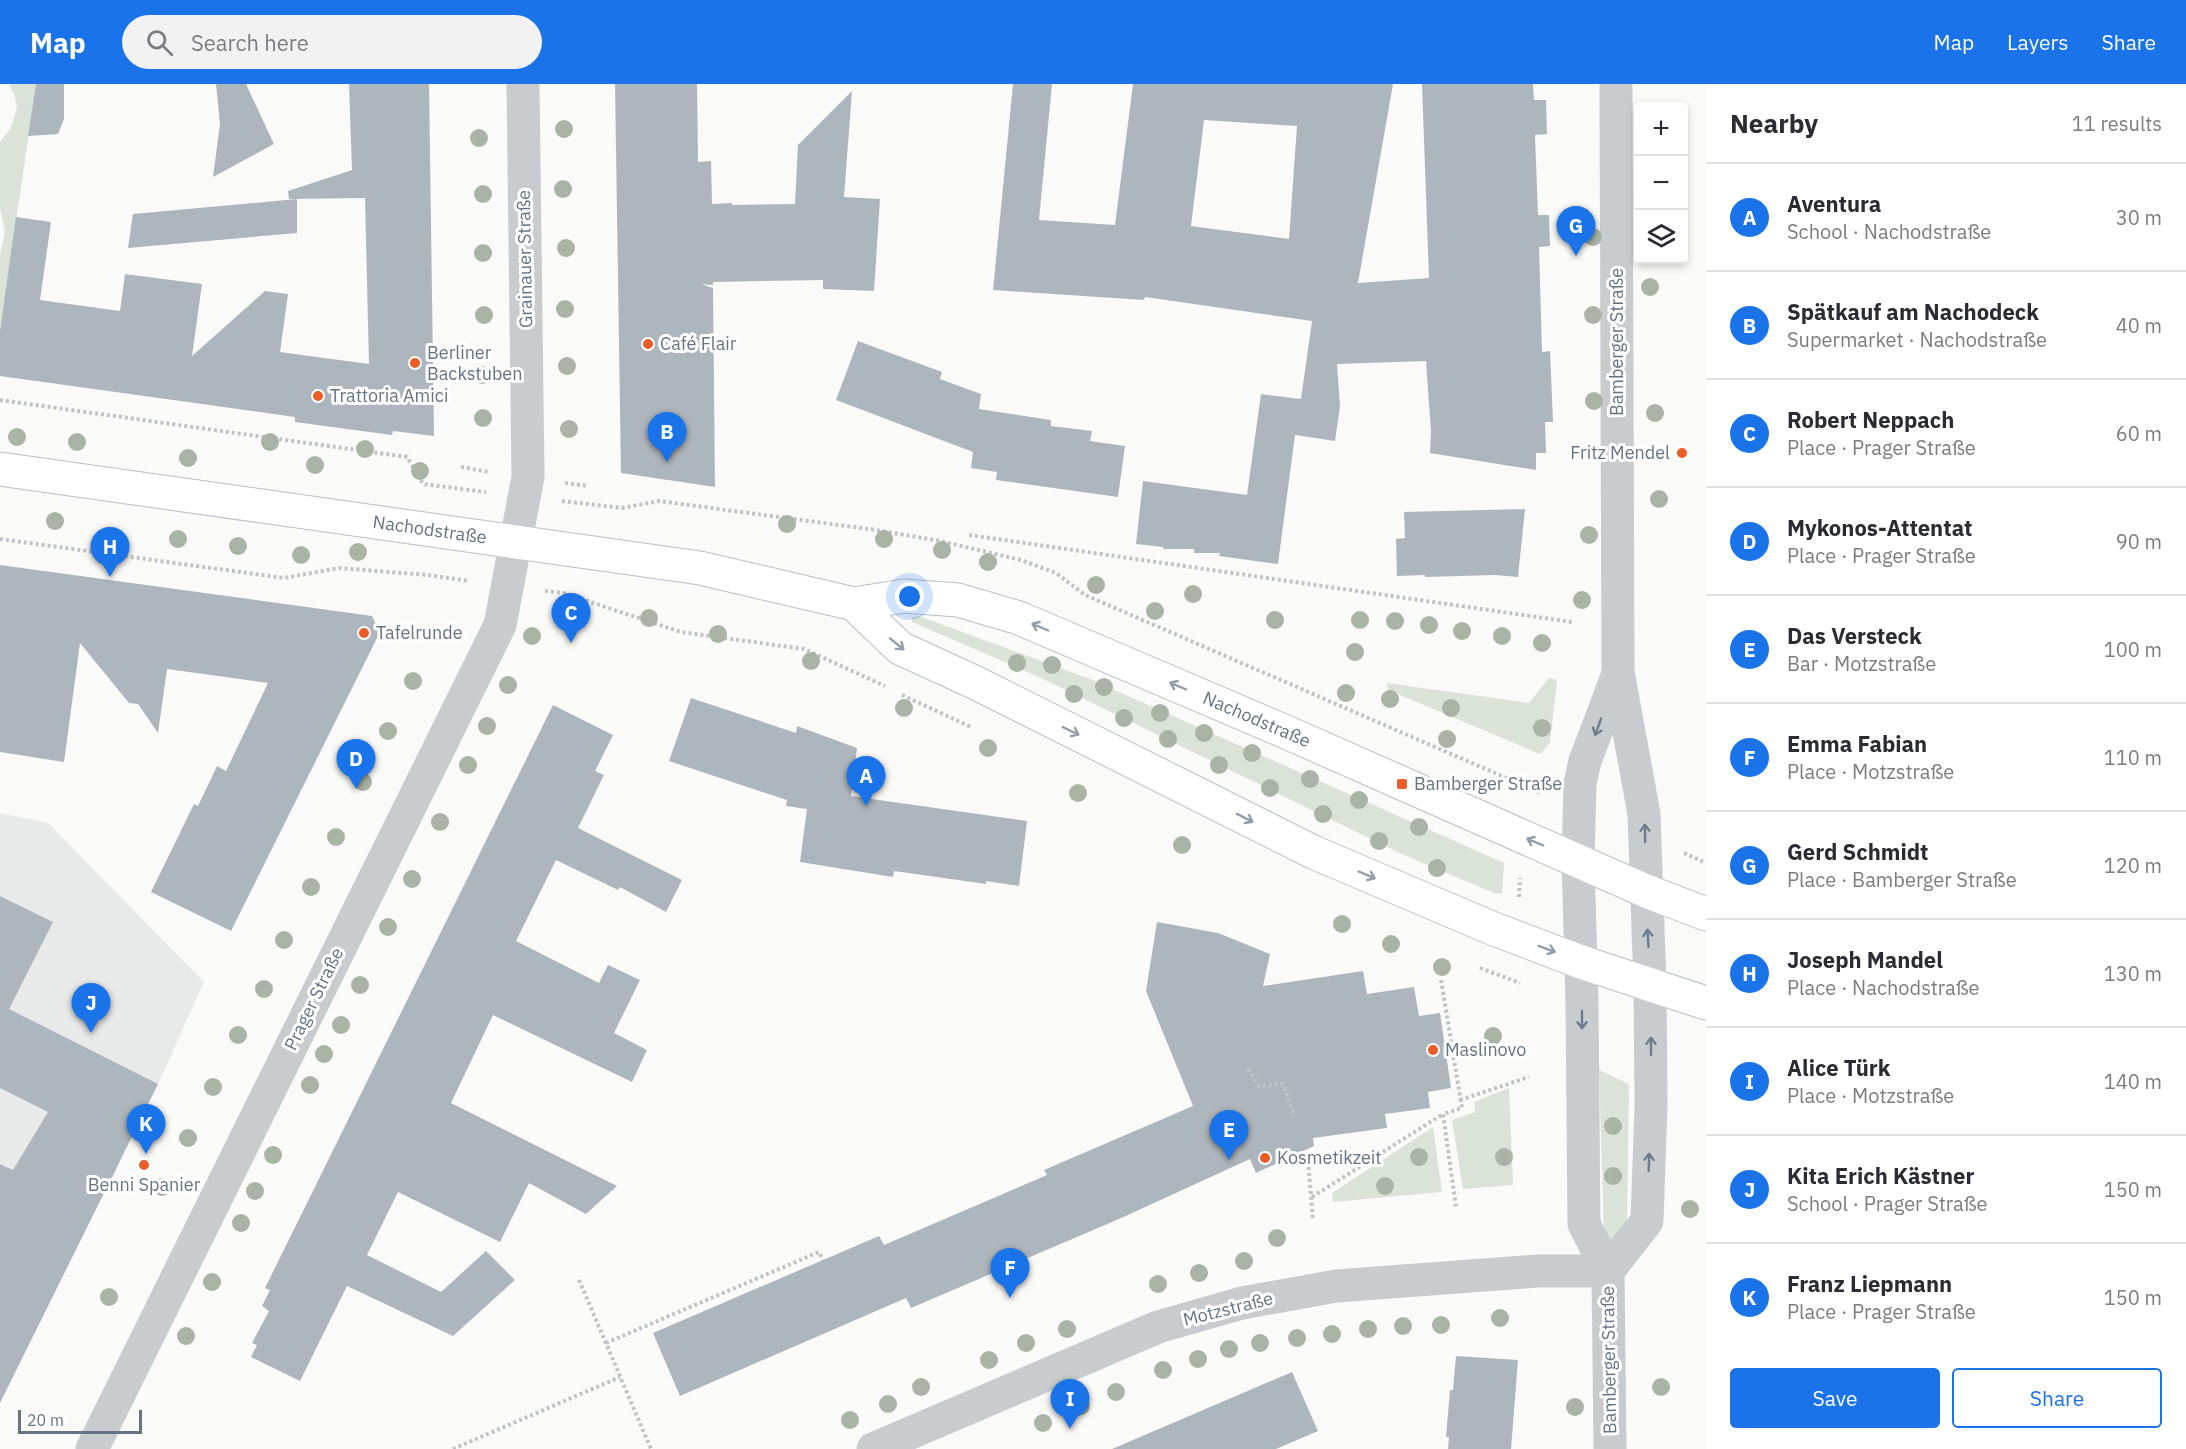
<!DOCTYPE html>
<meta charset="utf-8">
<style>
body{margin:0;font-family:"IBM Plex Sans",sans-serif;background:#f2f2f3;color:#2b2b33}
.controls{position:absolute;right:18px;top:18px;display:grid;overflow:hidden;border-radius:6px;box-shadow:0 3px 9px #0003}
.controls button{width:54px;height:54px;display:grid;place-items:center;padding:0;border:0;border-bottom:2px solid #e1e1e2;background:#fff;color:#2b2b33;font:30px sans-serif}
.scale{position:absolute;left:18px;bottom:15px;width:124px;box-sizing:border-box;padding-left:6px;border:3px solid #647484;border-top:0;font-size:16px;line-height:21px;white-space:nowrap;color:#647484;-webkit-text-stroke:4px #fff;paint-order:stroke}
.you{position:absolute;left:910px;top:513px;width:21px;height:21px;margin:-15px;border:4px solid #fff;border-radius:50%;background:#1a73e8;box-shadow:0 0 0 9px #1a73e833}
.badge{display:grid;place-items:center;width:39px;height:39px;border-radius:50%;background:#1a73e8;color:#fff;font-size:20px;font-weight:700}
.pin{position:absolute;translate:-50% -50px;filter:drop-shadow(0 2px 3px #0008)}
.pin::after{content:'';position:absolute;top:32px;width:21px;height:18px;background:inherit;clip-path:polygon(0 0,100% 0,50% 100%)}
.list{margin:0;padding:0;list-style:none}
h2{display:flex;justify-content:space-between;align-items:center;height:78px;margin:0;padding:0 24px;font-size:26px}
h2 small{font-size:20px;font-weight:400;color:#7c7c81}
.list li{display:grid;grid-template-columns:39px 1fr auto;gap:18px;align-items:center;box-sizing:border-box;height:108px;padding:0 24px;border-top:2px solid #e1e1e2}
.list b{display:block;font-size:22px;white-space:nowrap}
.list p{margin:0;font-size:20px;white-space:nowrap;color:#7c7c81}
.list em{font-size:20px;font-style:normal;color:#7c7c81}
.actions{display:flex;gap:12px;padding:18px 24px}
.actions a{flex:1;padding:14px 0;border:2px solid #1a73e8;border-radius:6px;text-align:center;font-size:21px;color:#1a73e8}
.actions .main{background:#1a73e8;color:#fff}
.icon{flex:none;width:33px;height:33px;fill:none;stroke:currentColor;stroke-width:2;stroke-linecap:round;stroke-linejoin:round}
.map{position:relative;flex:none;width:1706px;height:1365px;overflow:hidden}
header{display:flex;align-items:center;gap:36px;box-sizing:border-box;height:84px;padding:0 30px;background:#1a73e8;color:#fff}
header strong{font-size:28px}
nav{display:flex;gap:33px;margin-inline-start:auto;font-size:21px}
.search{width:420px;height:54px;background:#f2f2f3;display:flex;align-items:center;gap:15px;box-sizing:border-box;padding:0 21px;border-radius:33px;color:#7c7c81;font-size:22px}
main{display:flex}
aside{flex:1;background:#fff}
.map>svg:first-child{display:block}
.built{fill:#e8e9e9}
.green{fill:#dbe2d8}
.building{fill:#aeb6bd;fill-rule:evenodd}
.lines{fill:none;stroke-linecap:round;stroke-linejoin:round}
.secondary-casing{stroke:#babfc4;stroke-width:35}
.path{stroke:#c1c4c6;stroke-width:4;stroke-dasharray:3 3;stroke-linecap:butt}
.minor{stroke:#c8cccf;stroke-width:33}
.secondary{stroke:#fff;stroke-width:33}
.tree{fill:#a9b4a6}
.oneway{stroke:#929ea9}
.oneway2{stroke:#6e7d8c}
.poi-dot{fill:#ea5d27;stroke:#fff;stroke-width:2}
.labels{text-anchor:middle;stroke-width:6;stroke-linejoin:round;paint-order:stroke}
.street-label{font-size:18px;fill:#647484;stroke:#fff}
.poi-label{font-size:18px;fill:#647484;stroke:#fff;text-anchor:start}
</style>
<header>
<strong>Map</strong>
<div class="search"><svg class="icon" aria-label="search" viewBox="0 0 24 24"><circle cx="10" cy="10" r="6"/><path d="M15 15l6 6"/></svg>Search here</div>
<nav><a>Map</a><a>Layers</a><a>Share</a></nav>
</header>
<main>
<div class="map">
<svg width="1706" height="1365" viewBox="0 0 1706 1365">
<rect width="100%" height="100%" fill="#fafaf8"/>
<path class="built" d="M0,729L48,739L204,898L158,1000L122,1072L108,1107L25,1067L15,1087L0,1080Z"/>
<g class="green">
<path d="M9,0H36L0,247V171L5,147L0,125V58L11,44L17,23L15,12Z"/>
<path d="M919,532L1090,595L1504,779L1502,810L1494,809L1404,771L1037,592L912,538V533Z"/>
<path d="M1549,594L1557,596L1550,659L1540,670L1388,606L1387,599L1529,619Z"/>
<path d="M1599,986L1629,1000L1627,1135L1620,1155L1611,1164L1604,1157Z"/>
<path d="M1509,1004L1513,1101L1463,1105L1452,1036L1475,1028L1474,1018Z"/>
<path d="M1433,1043L1442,1108L1333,1118L1332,1109Z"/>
</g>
<g class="building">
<path d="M36,0H64V35L58,50L28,52Z"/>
<path d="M216,0H246L274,60L213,93L220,40Z"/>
<path d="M349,0H429L434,352L393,347L392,351L295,338V333L0,292V247L16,133L51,138L40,216L120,227L125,190L202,200L192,272L265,207L288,210L280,268L369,280L365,114L289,115L288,107L352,86Z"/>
<path d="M615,0H697L698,78L711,77L712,120L732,119V121L795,120L798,61L852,7L844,113L880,115L874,207L823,205V196L713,198V201L701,200L713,204L715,403L621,389Z"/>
<path d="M1013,0H1052L1039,136L1115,141L1133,0H1393L1358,199L1429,194L1422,0H1533L1534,16H1546L1547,50L1535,51L1538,131H1549L1550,162L1539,163L1542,268L1550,267L1553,338H1545L1546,369H1536V386L1430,369L1431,347L1426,277L1337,280L1340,322L1335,357L1295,351L1278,480L1219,472L1220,469H1194V465H1163V463L1136,460L1143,397L1247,411L1261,310L1301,315L1312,237L1145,213L1144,216L993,206ZM1204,36L1297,42L1289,155L1191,142Z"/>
<path d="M297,115V149L128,164L133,130Z"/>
<path d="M858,257L942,288L940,295L981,310L979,325L1051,336V342L1092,347L1090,357L1125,362L1118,413L996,396L997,388L971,384L973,368L836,316Z"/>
<path d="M1525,425L1518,493L1495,491L1425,493V491L1397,492L1396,455L1405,454L1404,428Z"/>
<path d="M0,481L372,532L380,548L231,847L151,808L194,720L198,722L217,682L226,687L268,599L167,585L158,649L138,620L129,619L80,559L64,678L0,668Z"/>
<path d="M691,614L796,649L797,642L857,664L851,712L1027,737L1019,802L986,797V800L894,787L893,793L800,778L807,725L786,722L787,716L669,677Z"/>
<path d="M553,621L613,651L595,687L604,691L578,744L682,796L666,828L620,803L618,806L556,776L516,857L599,899L608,881L640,896L614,949L647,966L632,998L493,931L451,1019L617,1102L586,1130L529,1099L500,1158L398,1108L367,1171L441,1208L486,1167L515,1196L453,1252L347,1202L300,1297L251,1273L257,1261L252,1259L269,1227L262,1222L270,1206L265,1204Z"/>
<path d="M0,812L53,838L9,925L158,1000L0,1319V1080L13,1086L48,1028L0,1004Z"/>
<path d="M1157,838L1218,849L1270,870L1263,902L1363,887L1367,910L1414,903L1419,932L1440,929L1451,1004L1428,1008L1430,1024L1385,1030L1387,1044L1313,1054L1314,1062L1256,1089L1250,1075L1119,1135L911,1224L906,1214L680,1312L653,1249L879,1152L884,1161L1047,1091L1044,1086L1193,1022L1146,907Z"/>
<path d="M1456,1272L1518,1276L1511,1365H1448L1449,1353H1446L1450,1306H1453Z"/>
<path d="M1292,1288L1318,1347L1276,1365H1112Z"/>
</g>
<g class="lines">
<defs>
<g id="secondary">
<path id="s1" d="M0,385L700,484L854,520L904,512L958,516L1019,534L1286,648L1646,807L1706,830"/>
<path d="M854,520L900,564L976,599L1313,768L1494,845L1581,878L1706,919"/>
</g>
</defs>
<use href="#secondary" class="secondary-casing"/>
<g class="path">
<path d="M0,316L407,373L423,400L486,408"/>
<path d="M461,383L489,388"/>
<path d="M565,399L588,402"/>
<path d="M562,417L622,424L659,417L876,446L940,457L1021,476L1056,489L1085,511L1541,709"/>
<path d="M969,451L1572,538"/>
<path d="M0,455L284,494L339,484L428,491L469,497"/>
<path d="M545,507L563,509L681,548L804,565L885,602"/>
<path d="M902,611L971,643"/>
<path d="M1684,769L1706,779"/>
<path d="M1519,813L1520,794"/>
<path d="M1480,884L1520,899"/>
<path d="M1441,896L1462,1024L1443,1030L1456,1123"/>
<path d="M1248,985L1259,1002L1283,1000L1294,1033"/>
<path d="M1460,1016L1529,993"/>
<path d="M1308,1077L1313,1135"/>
<path d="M1312,1113L1443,1030"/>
<path d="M579,1196L651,1365"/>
<path d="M606,1259L819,1168L823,1176"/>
<path d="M453,1365L620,1293"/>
</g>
<g class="minor">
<path d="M1608,1187L1647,1137L1651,1020L1650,901L1644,730L1618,588L1616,0"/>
<path d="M92,1365L500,541L528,393L523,0"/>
<path d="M873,1365L1158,1243L1242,1219L1336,1202L1538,1187H1608"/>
<path d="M1610,1365L1608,1187L1584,1140L1582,919L1578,775L1580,700L1585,677L1618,590"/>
</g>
<use href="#secondary" class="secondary"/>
</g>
<g class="tree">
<circle cx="564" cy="45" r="9"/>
<circle cx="479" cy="54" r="9"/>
<circle cx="563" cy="105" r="9"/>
<circle cx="483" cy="110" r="9"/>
<circle cx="1593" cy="153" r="9"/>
<circle cx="566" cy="164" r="9"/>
<circle cx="483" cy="169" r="9"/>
<circle cx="1650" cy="203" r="9"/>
<circle cx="565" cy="225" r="9"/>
<circle cx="484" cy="231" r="9"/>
<circle cx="1593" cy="231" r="9"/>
<circle cx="567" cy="282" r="9"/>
<circle cx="482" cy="291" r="9"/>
<circle cx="1594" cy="317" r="9"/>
<circle cx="1655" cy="329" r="9"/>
<circle cx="483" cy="334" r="9"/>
<circle cx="569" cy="345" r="9"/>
<circle cx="17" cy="353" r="9"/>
<circle cx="77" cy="358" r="9"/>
<circle cx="270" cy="358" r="9"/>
<circle cx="365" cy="365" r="9"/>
<circle cx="188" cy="374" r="9"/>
<circle cx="315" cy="381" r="9"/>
<circle cx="420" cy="387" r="9"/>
<circle cx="1659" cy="415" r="9"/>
<circle cx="55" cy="437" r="9"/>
<circle cx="787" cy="440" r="9"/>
<circle cx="1589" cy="451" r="9"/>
<circle cx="178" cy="455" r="9"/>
<circle cx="884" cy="455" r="9"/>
<circle cx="238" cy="462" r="9"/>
<circle cx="942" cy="466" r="9"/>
<circle cx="358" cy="468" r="9"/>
<circle cx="301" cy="471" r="9"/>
<circle cx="988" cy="478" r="9"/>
<circle cx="1096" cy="501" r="9"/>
<circle cx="1193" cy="510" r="9"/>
<circle cx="1582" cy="516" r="9"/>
<circle cx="1155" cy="527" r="9"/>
<circle cx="649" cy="534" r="9"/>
<circle cx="1275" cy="536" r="9"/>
<circle cx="1360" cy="536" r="9"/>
<circle cx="1395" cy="537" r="9"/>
<circle cx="1429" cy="541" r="9"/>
<circle cx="1462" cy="547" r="9"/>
<circle cx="718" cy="550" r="9"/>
<circle cx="532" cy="552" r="9"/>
<circle cx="1502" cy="552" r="9"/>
<circle cx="1542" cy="559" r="9"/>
<circle cx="1355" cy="568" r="9"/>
<circle cx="811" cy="577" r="9"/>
<circle cx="1017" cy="579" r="9"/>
<circle cx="1052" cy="581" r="9"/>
<circle cx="413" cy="597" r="9"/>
<circle cx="508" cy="601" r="9"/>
<circle cx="1104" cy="603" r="9"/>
<circle cx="1346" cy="609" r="9"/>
<circle cx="1074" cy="610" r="9"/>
<circle cx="1390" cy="615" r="9"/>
<circle cx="904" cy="624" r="9"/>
<circle cx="1451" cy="624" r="9"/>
<circle cx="1160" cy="629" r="9"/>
<circle cx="1124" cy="634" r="9"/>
<circle cx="487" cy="642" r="9"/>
<circle cx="1542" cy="644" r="9"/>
<circle cx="388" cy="647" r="9"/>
<circle cx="1204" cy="649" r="9"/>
<circle cx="1168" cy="655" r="9"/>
<circle cx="1447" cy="655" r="9"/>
<circle cx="988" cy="664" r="9"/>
<circle cx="1252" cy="669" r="9"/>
<circle cx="468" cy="681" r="9"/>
<circle cx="1219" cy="681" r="9"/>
<circle cx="1310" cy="695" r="9"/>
<circle cx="363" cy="698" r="9"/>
<circle cx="1270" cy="704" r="9"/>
<circle cx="1078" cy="709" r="9"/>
<circle cx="1359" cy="716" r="9"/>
<circle cx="1323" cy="730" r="9"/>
<circle cx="440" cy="738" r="9"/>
<circle cx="1419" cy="743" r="9"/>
<circle cx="336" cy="753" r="9"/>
<circle cx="1379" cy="757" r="9"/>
<circle cx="1182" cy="761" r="9"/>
<circle cx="1437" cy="784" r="9"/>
<circle cx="412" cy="795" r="9"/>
<circle cx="311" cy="803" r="9"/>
<circle cx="1342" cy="840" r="9"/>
<circle cx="388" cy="843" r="9"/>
<circle cx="284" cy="856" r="9"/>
<circle cx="1391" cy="860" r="9"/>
<circle cx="1442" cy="883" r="9"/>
<circle cx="360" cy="901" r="9"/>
<circle cx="264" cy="905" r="9"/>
<circle cx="341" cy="941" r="9"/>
<circle cx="238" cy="951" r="9"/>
<circle cx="1493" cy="952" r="9"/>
<circle cx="324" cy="970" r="9"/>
<circle cx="310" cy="1001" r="9"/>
<circle cx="213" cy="1003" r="9"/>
<circle cx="1613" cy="1042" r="9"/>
<circle cx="188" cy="1054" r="9"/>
<circle cx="273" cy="1071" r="9"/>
<circle cx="1419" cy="1073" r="9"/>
<circle cx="1504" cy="1073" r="9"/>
<circle cx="1613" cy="1092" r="9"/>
<circle cx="1385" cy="1102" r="9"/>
<circle cx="162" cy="1103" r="9"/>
<circle cx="255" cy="1107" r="9"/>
<circle cx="1690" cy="1125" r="9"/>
<circle cx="241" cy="1139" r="9"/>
<circle cx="1277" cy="1154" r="9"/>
<circle cx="1244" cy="1177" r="9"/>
<circle cx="1199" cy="1189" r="9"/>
<circle cx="212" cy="1198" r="9"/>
<circle cx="1158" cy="1200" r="9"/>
<circle cx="109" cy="1213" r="9"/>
<circle cx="1500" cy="1234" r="9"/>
<circle cx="1441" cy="1241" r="9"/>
<circle cx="1403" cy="1242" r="9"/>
<circle cx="1067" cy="1245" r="9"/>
<circle cx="1368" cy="1245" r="9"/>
<circle cx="1332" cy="1250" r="9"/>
<circle cx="186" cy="1252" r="9"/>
<circle cx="1297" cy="1254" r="9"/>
<circle cx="1026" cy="1259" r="9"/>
<circle cx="1260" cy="1259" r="9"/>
<circle cx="1229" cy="1265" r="9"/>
<circle cx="1198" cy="1275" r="9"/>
<circle cx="989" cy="1276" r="9"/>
<circle cx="1163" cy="1286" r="9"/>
<circle cx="921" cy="1303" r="9"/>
<circle cx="1661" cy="1303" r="9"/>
<circle cx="1116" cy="1308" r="9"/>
<circle cx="888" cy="1320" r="9"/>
<circle cx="1081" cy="1322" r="9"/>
<circle cx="1575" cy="1323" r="9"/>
<circle cx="850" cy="1336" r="9"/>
<circle cx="1043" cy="1339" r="9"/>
</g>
<defs><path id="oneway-shaft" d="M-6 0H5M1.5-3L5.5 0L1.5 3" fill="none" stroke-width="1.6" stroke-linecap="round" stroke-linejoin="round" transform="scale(1.5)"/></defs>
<g class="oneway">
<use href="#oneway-shaft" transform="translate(1040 543) rotate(-157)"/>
<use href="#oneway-shaft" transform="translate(897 560) rotate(39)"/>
<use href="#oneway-shaft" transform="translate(1178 602) rotate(-157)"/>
<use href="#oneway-shaft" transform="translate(1071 647) rotate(26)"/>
<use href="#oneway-shaft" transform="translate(1245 734) rotate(27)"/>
<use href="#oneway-shaft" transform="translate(1535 758) rotate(-157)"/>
<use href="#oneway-shaft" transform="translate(1367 791) rotate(23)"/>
<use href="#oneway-shaft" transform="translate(1547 865) rotate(20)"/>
</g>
<g class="oneway2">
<use href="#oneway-shaft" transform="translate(1598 643) rotate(110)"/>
<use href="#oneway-shaft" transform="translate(1645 749) rotate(-91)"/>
<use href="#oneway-shaft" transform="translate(1648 854) rotate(-93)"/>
<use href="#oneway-shaft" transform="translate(1582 936) rotate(90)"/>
<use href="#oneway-shaft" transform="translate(1651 962) rotate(-90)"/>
<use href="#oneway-shaft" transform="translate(1649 1078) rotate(-88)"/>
</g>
<g class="poi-dot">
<circle cx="648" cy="260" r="6"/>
<circle cx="415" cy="279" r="6"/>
<circle cx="318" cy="312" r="6"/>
<circle cx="1682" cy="369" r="6"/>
<circle cx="364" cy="549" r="6"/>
<rect x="1396" y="694" width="12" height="12" rx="3"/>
<circle cx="1433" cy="966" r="6"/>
<circle cx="1265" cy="1074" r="6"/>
<circle cx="144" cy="1081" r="6"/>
</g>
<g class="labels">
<g class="street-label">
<text transform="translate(525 175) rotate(-91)" y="6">Grainauer Straße</text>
<text transform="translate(1617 258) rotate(-90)" y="6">Bamberger Straße</text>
<text dy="6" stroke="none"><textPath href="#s1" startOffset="434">Nachodstraße</textPath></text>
<text dy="6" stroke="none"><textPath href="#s1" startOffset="1292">Nachodstraße</textPath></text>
<text transform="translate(314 915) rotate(-64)" y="6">Prager Straße</text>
<text transform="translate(1228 1225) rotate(-14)" y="6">Motzstraße</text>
<text transform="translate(1609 1276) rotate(-91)" y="6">Bamberger Straße</text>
</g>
<g class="poi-label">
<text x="660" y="266">Café Flair</text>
<text x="427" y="275">Berliner<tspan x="427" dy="21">Backstuben</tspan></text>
<text x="330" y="318">Trattoria Amici</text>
<text x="1670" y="375" text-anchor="end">Fritz Mendel</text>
<text x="376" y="555">Tafelrunde</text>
<text x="1414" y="706">Bamberger Straße</text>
<text x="1445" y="972">Maslinovo</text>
<text x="1277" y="1080">Kosmetikzeit</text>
<text x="144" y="1107" text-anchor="middle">Benni Spanier</text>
</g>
</g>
</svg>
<div class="controls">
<button>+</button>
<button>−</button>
<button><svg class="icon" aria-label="layers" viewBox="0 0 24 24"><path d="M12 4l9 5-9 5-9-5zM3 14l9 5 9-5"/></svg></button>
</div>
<div class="scale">20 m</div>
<div class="you"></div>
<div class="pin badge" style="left:866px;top:722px">A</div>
<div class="pin badge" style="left:667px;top:378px">B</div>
<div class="pin badge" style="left:571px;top:559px">C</div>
<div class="pin badge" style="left:356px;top:705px">D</div>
<div class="pin badge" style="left:1229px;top:1076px">E</div>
<div class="pin badge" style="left:1010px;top:1214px">F</div>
<div class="pin badge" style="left:1576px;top:172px">G</div>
<div class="pin badge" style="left:110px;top:493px">H</div>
<div class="pin badge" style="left:1070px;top:1345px">I</div>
<div class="pin badge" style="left:91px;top:949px">J</div>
<div class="pin badge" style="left:146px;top:1070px">K</div>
</div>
<aside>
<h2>Nearby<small>11 results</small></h2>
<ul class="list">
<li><span class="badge">A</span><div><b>Aventura</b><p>School · Nachodstraße</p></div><em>30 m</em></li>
<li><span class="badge">B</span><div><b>Spätkauf am Nachodeck</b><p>Supermarket · Nachodstraße</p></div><em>40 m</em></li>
<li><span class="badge">C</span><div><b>Robert Neppach</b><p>Place · Prager Straße</p></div><em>60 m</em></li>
<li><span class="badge">D</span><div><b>Mykonos-Attentat</b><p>Place · Prager Straße</p></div><em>90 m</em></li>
<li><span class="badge">E</span><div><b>Das Versteck</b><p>Bar · Motzstraße</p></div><em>100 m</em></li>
<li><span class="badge">F</span><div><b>Emma Fabian</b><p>Place · Motzstraße</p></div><em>110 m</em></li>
<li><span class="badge">G</span><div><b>Gerd Schmidt</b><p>Place · Bamberger Straße</p></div><em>120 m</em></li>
<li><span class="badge">H</span><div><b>Joseph Mandel</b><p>Place · Nachodstraße</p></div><em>130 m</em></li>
<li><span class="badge">I</span><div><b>Alice Türk</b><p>Place · Motzstraße</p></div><em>140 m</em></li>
<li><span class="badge">J</span><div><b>Kita Erich Kästner</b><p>School · Prager Straße</p></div><em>150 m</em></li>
<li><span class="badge">K</span><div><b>Franz Liepmann</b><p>Place · Prager Straße</p></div><em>150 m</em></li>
</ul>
<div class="actions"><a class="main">Save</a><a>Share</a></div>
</aside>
</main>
